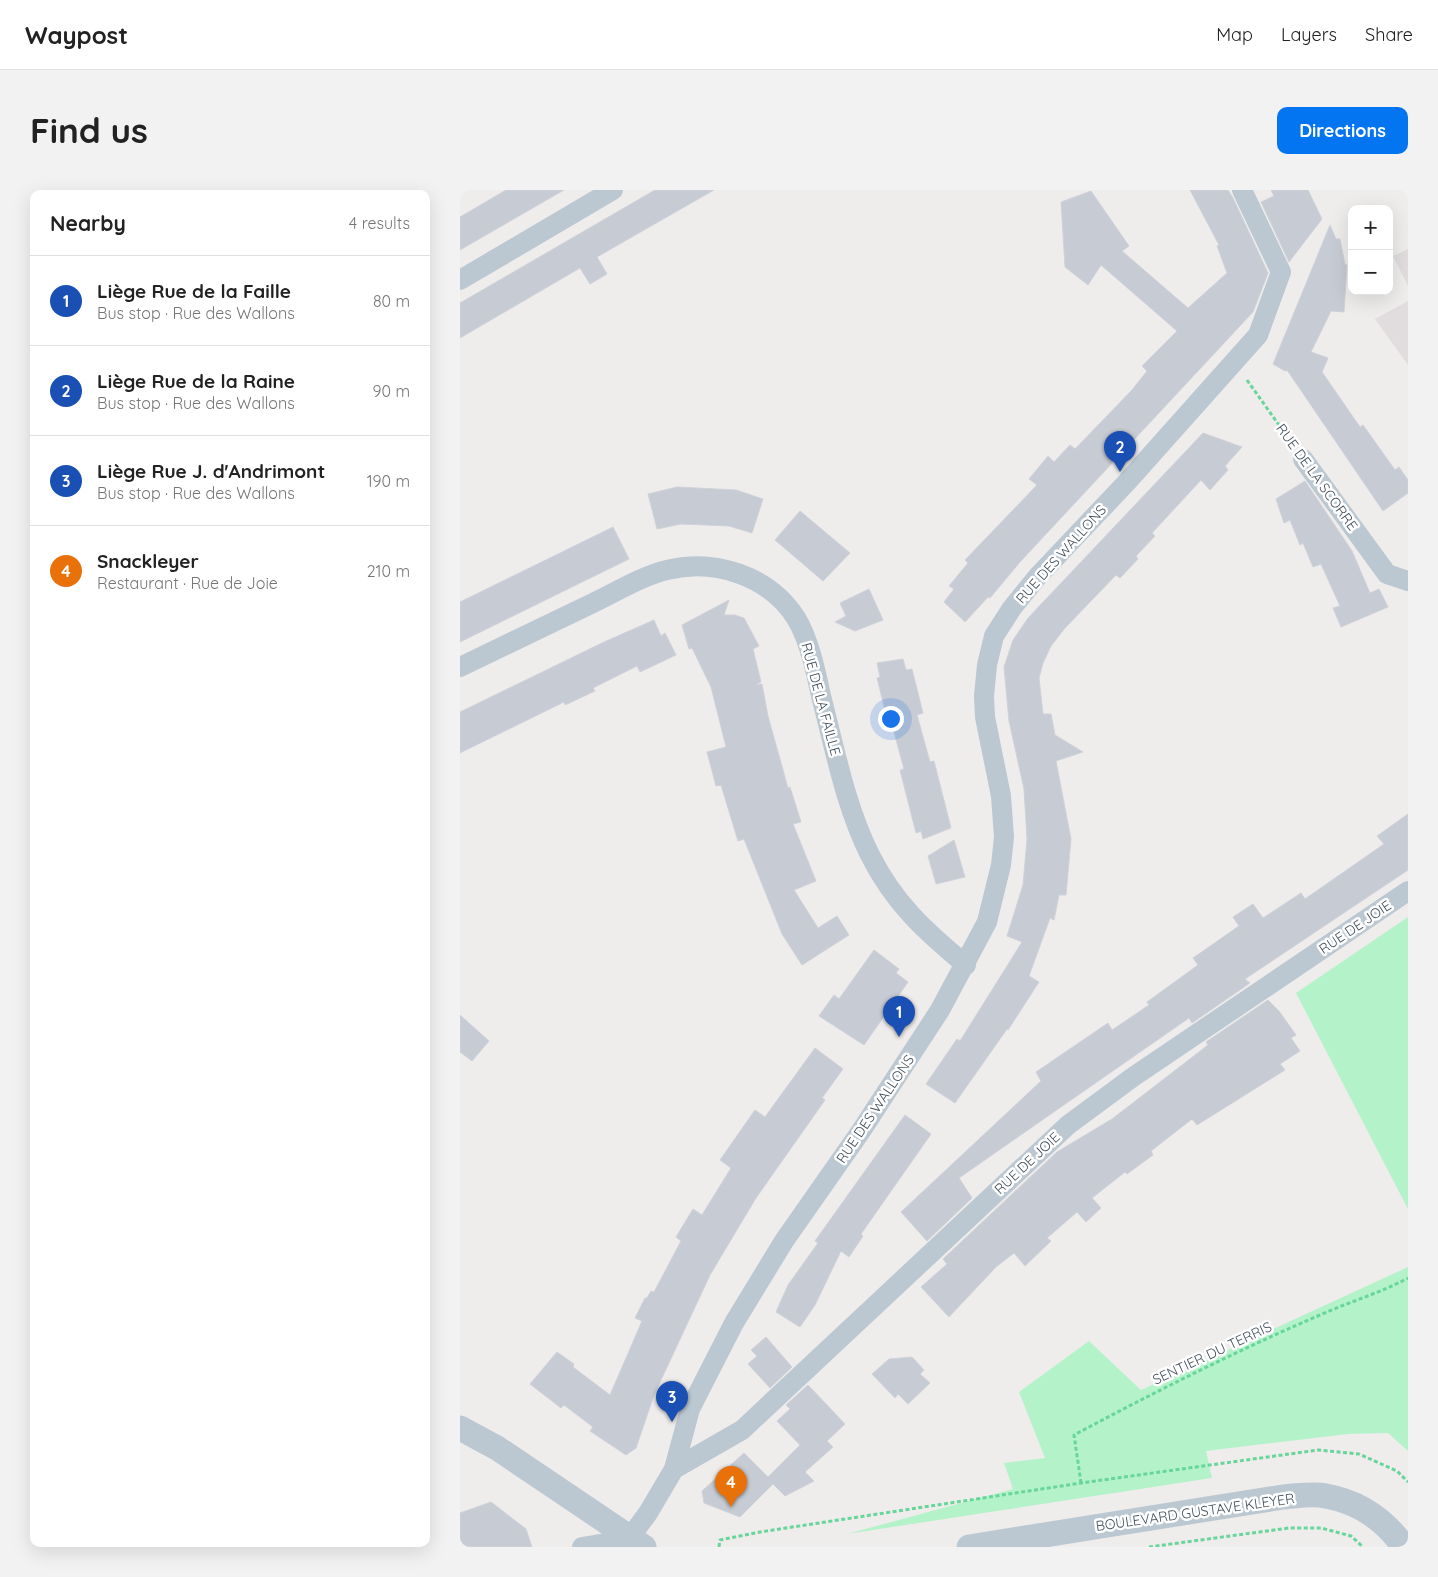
<!DOCTYPE html>
<meta charset="utf-8">
<style>
body{margin:0;font-family:Quicksand,sans-serif;background:#f2f2f2;color:#222}
.controls{position:absolute;right:15px;top:15px;display:grid;overflow:hidden;border-radius:10px;box-shadow:0 5px 20px #0002}
.controls button{width:45px;height:45px;display:grid;place-items:center;padding:0;border:0;border-bottom:1px solid #e0e0e0;background:#fff;color:#222;font:25px sans-serif}
.you{position:absolute;left:430px;top:528px;width:18px;height:18px;margin:-12px;border:4px solid #fff;border-radius:50%;background:#1a73e8;box-shadow:0 0 0 8px #1a73e833}
.badge{display:grid;place-items:center;width:32px;height:32px;border-radius:50%;background:#0475f1;color:#fff;font-size:16px;font-weight:700}
.pin{position:absolute;translate:-50% -41px;filter:drop-shadow(0 1px 2px #0008)}
.pin::after{content:'';position:absolute;top:26px;width:18px;height:15px;background:inherit;clip-path:polygon(0 0,100% 0,50% 100%)}
.list{margin:0;padding:0;list-style:none}
h2{display:flex;justify-content:space-between;align-items:center;height:65px;margin:0;padding:0 20px;font-size:21px}
h2 small{font-size:16px;font-weight:400;color:#767676}
.list li{display:grid;grid-template-columns:32px 1fr auto;gap:15px;align-items:center;box-sizing:border-box;height:90px;padding:0 20px;border-top:1px solid #e0e0e0}
.list b{display:block;font-size:19px;white-space:nowrap}
.list p{margin:0;font-size:16px;white-space:nowrap;color:#767676}
.list em{font-size:16px;font-style:normal;color:#767676}
.map{position:relative;flex:none;width:948px;height:1357px;overflow:hidden;border-radius:10px}
header{display:flex;align-items:center;gap:30px;box-sizing:border-box;height:70px;padding:0 25px;background:#fff;border-bottom:1px solid #e0e0e0}
header strong{font-size:24px}
nav{display:flex;gap:28px;margin-inline-start:auto;font-size:18px}
.intro{display:flex;align-items:center;justify-content:space-between;box-sizing:border-box;height:120px;padding:0 30px}
h1{margin:0;font-size:35px}
.button{padding:12px 22px;border-radius:10px;background:#0475f1;color:#fff;font-size:18px;font-weight:700}
main{display:flex;gap:30px;padding:0 30px}
aside{flex:1;background:#fff;border-radius:10px;box-shadow:0 5px 20px #0002}
.map>svg:first-child{display:block}
.education{fill:#e1ddde}
.green{fill:#b4f3ca}
.building{fill:#c7cbd3;stroke:#cfd2d9}
.lines{fill:none;stroke-linecap:round;stroke-linejoin:round}
.path{stroke:#68d59b;stroke-width:3;stroke-dasharray:4 2.5;stroke-linecap:butt}
.minor{stroke:#bbc8d1;stroke-width:20}
.tertiary{stroke:#bbc8d1;stroke-width:25}
.labels{text-anchor:middle;stroke-width:5;stroke-linejoin:round;paint-order:stroke}
.street-label{font-size:14px;fill:#43515c;stroke:#fff}
</style>
<header>
<strong>Waypost</strong>
<nav><a>Map</a><a>Layers</a><a>Share</a></nav>
</header>
<div class="intro"><h1>Find us</h1><a class="button">Directions</a></div>
<main>
<aside>
<h2>Nearby<small>4 results</small></h2>
<ul class="list">
<li><span class="badge" style="background:#1a4fb4">1</span><div><b>Liège Rue de la Faille</b><p>Bus stop · Rue des Wallons</p></div><em>80 m</em></li>
<li><span class="badge" style="background:#1a4fb4">2</span><div><b>Liège Rue de la Raine</b><p>Bus stop · Rue des Wallons</p></div><em>90 m</em></li>
<li><span class="badge" style="background:#1a4fb4">3</span><div><b>Liège Rue J. d'Andrimont</b><p>Bus stop · Rue des Wallons</p></div><em>190 m</em></li>
<li><span class="badge" style="background:#e8710a">4</span><div><b>Snackleyer</b><p>Restaurant · Rue de Joie</p></div><em>210 m</em></li>
</ul>
</aside>
<div class="map">
<svg width="948" height="1357" viewBox="0 0 948 1357">
<rect width="100%" height="100%" fill="#efecec"/>
<g class="education">
<path d="M948,59V96L933,66Z"/>
<path d="M948,111V175L915,129Z"/>
</g>
<g class="green">
<path d="M948,727V1019L836,803Z"/>
<path d="M948,1077V1261L928,1243L888,1244L746,1261L752,1288L387,1344L553,1299L544,1273L585,1268L559,1202L629,1151L681,1200Z"/>
</g>
<g class="building">
<path d="M46,0H104L0,60V27Z"/>
<path d="M195,0H254L137,67L147,84L130,94L120,78L0,148V113Z"/>
<path d="M730,0H768L773,8L808,83L793,122L560,372L530,408L528,407L505,432L484,412L494,399L489,396L508,373L505,370L577,295L569,289L588,266L594,272L610,255L615,259L672,200L687,181L682,176L717,141L641,75L628,95L605,77L601,12L631,1L669,56L662,61L728,118L767,83L757,56L759,55Z"/>
<path d="M811,0H848L862,29L829,72L801,12L814,6Z"/>
<path d="M870,35L876,49H880L885,74L887,75L884,122L871,121L851,162L868,168L862,182L900,237L903,235L935,280L939,277L948,290V303L923,321L827,180L825,181L813,174Z"/>
<path d="M743,243L782,257L765,276L768,280L750,300L741,290L692,343L695,346L676,366L678,369L660,388L656,385L605,438L591,456L583,473L579,488L583,524H591L595,545L623,562L596,571L611,649L606,705H599L594,730L590,728L569,786L579,792L548,840L547,839L495,913L466,894L497,849L500,851L562,752L547,746L563,695L567,649L564,599L549,531L544,477L553,450L568,428Z"/>
<path d="M845,291L892,361L910,403L919,399L928,417L881,437L873,418L880,416L861,374L853,377L843,353L840,355L830,330L824,333L816,309Z"/>
<path d="M217,297L276,300L303,309L292,343L269,336L221,334L197,339L188,304Z"/>
<path d="M340,321L390,363L363,391L315,350Z"/>
<path d="M153,337L169,369L0,452V412Z"/>
<path d="M409,399L423,430L395,441L375,432L386,426L380,413Z"/>
<path d="M269,410L264,425H275L284,428L299,456L293,459L301,492L295,495L302,494L308,526L328,598L330,597L341,632L333,634L356,691L334,700L358,738L377,726L389,745L342,775L322,744L284,649L278,651L261,595L256,596L247,562L266,557L251,497L232,458L229,459L222,435Z"/>
<path d="M194,430L201,446L205,443L216,465L180,482L177,476L133,498L135,501L105,515L104,512L0,563V522L144,452Z"/>
<path d="M443,469L446,480L452,479L463,523L457,525L470,572L474,571L491,638L463,649L461,641L456,643L440,580L444,579L431,531L428,532L417,488L420,487L417,473Z"/>
<path d="M948,624V680L785,789L790,793L732,833L729,828L499,988L512,1008L467,1051L441,1022L581,891L576,882L648,833L652,840L689,815L687,812L738,775L733,768L779,736L773,727L793,714L803,728L841,703L845,709L924,654L917,646Z"/>
<path d="M494,650L505,687L476,694L468,666Z"/>
<path d="M414,760L439,779L436,783L448,792L404,855L359,826L374,805L379,809Z"/>
<path d="M808,810L819,821L836,845L831,848L840,861L820,874L825,880L737,935L732,929L691,961L693,965L667,984L665,982L632,1008L641,1018L626,1032L617,1022L587,1048L591,1051L565,1076L554,1063L536,1077L489,1127L461,1097L487,1074L483,1069L597,962L652,929L748,855L746,852Z"/>
<path d="M0,825L29,851L12,871L0,862Z"/>
<path d="M355,858L383,879L362,908L365,910L296,1008L250,1085L248,1083L250,1085L194,1205L176,1258L166,1265L130,1241L133,1237L104,1215L101,1218L70,1194L97,1162L114,1174L113,1177L150,1205L182,1131L175,1128L185,1108H187L191,1101L194,1102L221,1051L216,1047L233,1019L242,1025L271,978L260,970L295,920L305,927Z"/>
<path d="M445,925L471,944L401,1044L403,1046L389,1067L381,1061L355,1115L340,1137L316,1122L328,1095L358,1053L355,1051Z"/>
<path d="M306,1147L332,1177L310,1198L288,1174L297,1166L291,1160Z"/>
<path d="M452,1167L464,1180L460,1184L470,1193L448,1214L438,1204L435,1208L412,1184L429,1169Z"/>
<path d="M348,1195L385,1234L367,1251L373,1257L345,1282L354,1291L325,1306L313,1294L280,1327L244,1313L242,1301L284,1263L308,1287L340,1255L317,1231L330,1219L326,1215Z"/>
<path d="M31,1312L66,1339L72,1357H0V1323Z"/>
</g>
<g class="lines">
<g class="path">
<path d="M787,190L831,252"/>
<path d="M621,1293L614,1245C695,1202 776,1161 860,1125C889,1112 920,1103 948,1088"/>
<path d="M259,1357L260,1350L300,1342L621,1293L858,1260L899,1264L937,1281L948,1292"/>
<path d="M689,1357L829,1338H861L891,1346L903,1357"/>
</g>
<g class="minor">
<path d="M0,90L153,0"/>
<path d="M843,269L927,384L948,391"/>
<path d="M0,477C44,456 88,435 133,413C156,402 182,386 207,380C255,368 309,386 336,428C349,449 356,482 361,506C375,559 385,615 410,665C434,713 465,741 506,775"/>
<path d="M214,1279L282,1240L608,935L673,887L948,701"/>
<path d="M122,1357L170,1349"/>
<path d="M163,1357L188,1323L214,1279L230,1219L274,1133L324,1051L401,941L480,820L527,732L541,675L544,647L541,606L525,527L524,506L527,475L534,446L552,418L578,386L666,293L798,145L821,82L782,0"/>
</g>
<g class="tertiary">
<path d="M0,1238L37,1258L184,1357"/>
<path d="M509,1357L823,1307C837,1306 853,1303 866,1306C899,1312 925,1330 944,1357"/>
</g>
</g>
<g class="labels">
<g class="street-label">
<text transform="translate(857 287) rotate(54)" y="5">RUE DE LA SCORRE</text>
<text transform="translate(601 364) rotate(-48)" y="5">RUE DES WALLONS</text>
<text transform="translate(361 509) rotate(75)" y="5">RUE DE LA FAILLE</text>
<text transform="translate(895 737) rotate(-34)" y="5">RUE DE JOIE</text>
<text transform="translate(415 919) rotate(-56)" y="5">RUE DES WALLONS</text>
<text transform="translate(567 973) rotate(-43)" y="5">RUE DE JOIE</text>
<text transform="translate(752 1163) rotate(-25)" y="5">SENTIER DU TERRIS</text>
<text transform="translate(735 1322) rotate(-8)" y="5">BOULEVARD GUSTAVE KLEYER</text>
</g>
</g>
</svg>
<div class="controls">
<button>+</button>
<button>−</button>
</div>
<div class="you"></div>
<div class="pin badge" style="left:439px;top:847px;background:#1a4fb4">1</div>
<div class="pin badge" style="left:660px;top:282px;background:#1a4fb4">2</div>
<div class="pin badge" style="left:212px;top:1232px;background:#1a4fb4">3</div>
<div class="pin badge" style="left:271px;top:1317px;background:#e8710a">4</div>
</div>
</main>
